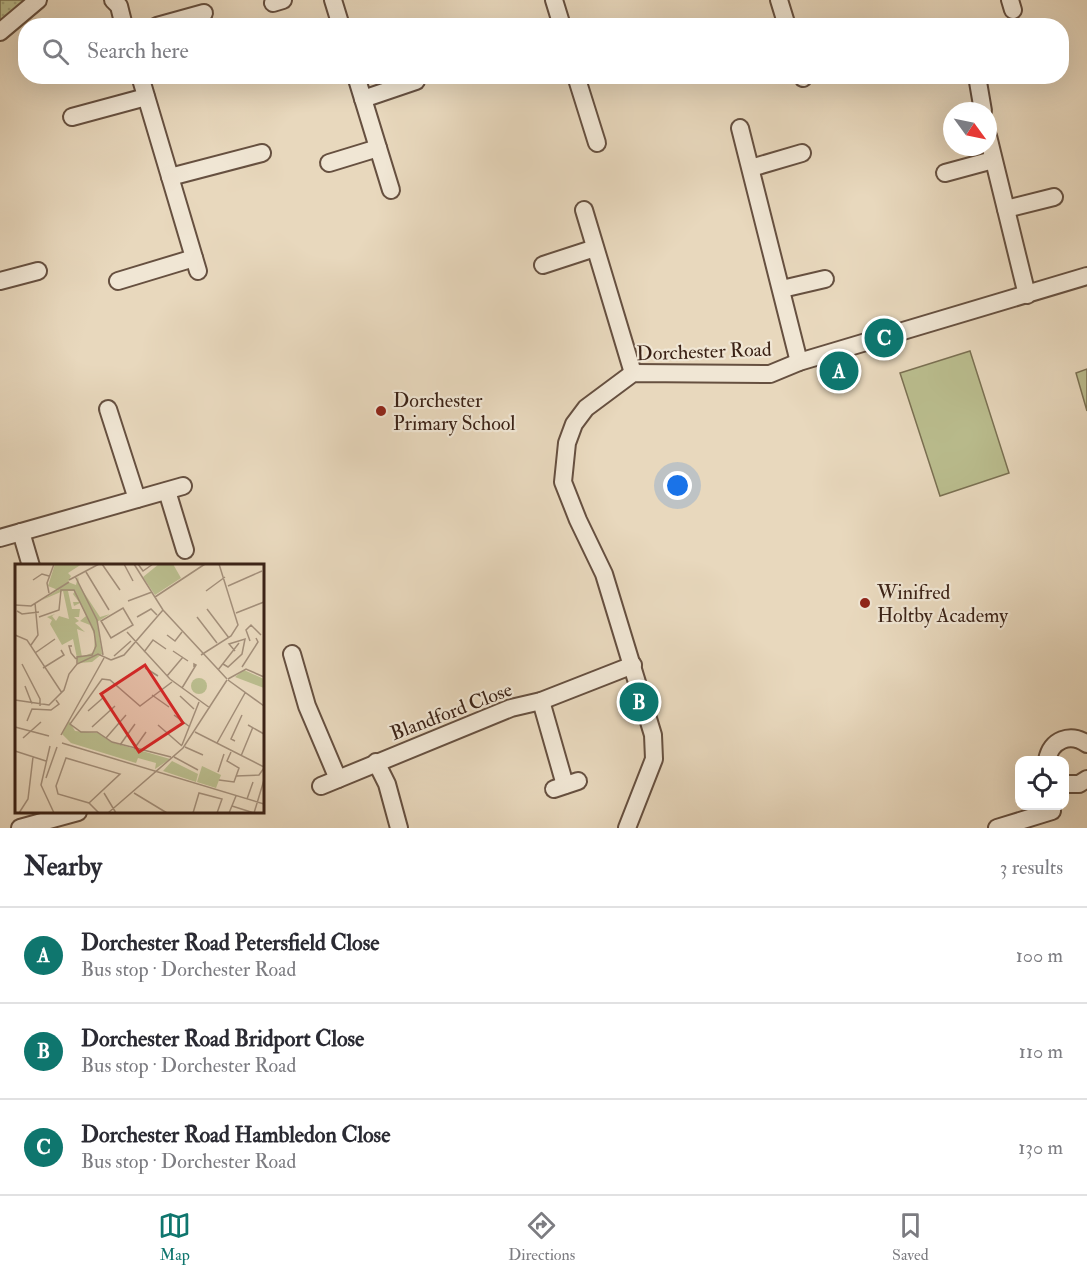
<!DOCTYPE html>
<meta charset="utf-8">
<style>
body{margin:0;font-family:"IM FELL Double Pica",serif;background:#f2f2f3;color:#2b2b33}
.controls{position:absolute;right:18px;bottom:18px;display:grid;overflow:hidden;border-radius:12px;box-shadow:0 6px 24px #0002}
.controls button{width:54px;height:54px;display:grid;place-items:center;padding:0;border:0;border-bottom:2px solid #e1e1e2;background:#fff;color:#2b2b33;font:30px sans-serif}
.compass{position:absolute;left:943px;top:102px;width:54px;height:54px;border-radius:50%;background:#fff;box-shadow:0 6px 24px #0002;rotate:123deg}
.you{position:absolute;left:678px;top:486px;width:21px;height:21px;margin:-15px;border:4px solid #fff;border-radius:50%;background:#1a73e8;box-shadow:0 0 0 9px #1a73e833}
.badge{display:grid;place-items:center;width:39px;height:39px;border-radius:50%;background:#0f766e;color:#fff;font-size:20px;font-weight:700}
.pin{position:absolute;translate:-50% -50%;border:3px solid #fff;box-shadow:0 2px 6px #0006}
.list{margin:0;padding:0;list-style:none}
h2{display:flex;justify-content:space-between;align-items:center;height:78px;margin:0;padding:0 24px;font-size:26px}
h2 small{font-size:20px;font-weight:400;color:#7c7c81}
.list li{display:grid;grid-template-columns:39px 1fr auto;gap:18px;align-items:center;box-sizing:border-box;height:96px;padding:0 24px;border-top:2px solid #e1e1e2}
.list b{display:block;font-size:22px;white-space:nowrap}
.list p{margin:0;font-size:20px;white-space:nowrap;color:#7c7c81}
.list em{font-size:20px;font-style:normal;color:#7c7c81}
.icon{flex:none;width:33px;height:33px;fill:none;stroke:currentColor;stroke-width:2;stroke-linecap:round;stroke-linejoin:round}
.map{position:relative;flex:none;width:1087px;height:828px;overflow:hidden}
.search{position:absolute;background:#fff;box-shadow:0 6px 24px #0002;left:18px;right:18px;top:18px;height:66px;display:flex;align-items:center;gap:15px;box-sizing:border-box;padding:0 21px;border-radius:24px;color:#7c7c81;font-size:22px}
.sheet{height:366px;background:#fff}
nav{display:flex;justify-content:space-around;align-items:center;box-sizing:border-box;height:84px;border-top:2px solid #e1e1e2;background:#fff;font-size:16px;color:#7c7c81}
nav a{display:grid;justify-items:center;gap:3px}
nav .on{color:#0f766e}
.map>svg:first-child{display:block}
.grass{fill:url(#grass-dots);stroke:#7a7052;stroke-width:1.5}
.pitch{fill:#babd8e;stroke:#7a7052;stroke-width:1.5}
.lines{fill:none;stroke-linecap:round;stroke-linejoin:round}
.minor-casing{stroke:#665040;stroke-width:20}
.minor{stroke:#f0e6d4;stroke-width:16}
.poi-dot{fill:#8f2418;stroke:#f0e6d4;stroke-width:2}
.labels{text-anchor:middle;stroke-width:4.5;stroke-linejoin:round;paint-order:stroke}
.street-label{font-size:20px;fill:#3b2216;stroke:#f0e6d4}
.poi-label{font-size:20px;fill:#3b2216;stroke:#f0e6d4;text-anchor:start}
.inset-road{fill:none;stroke:#a38f7a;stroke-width:1.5}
.view{fill:#d62828;fill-opacity:0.15;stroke:#d62828;stroke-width:3}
.inset-edge{fill:none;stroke:#3b2216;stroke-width:3}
</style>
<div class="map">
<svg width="1087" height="828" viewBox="0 0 1087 828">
<defs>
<pattern id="grass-dots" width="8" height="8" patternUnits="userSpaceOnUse" patternTransform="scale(1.5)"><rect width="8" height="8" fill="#babd8e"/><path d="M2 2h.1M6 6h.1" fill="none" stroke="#a1a27a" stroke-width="1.8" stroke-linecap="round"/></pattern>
</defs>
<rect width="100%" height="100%" fill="#e8d8bd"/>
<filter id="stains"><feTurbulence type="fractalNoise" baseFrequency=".00333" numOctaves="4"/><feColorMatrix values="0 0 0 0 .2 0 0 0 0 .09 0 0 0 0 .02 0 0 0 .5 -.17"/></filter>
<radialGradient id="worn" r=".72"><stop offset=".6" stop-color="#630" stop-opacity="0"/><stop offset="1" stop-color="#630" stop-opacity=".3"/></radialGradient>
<path class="grass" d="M0,0H28L0,23Z"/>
<g class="pitch">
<path d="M970,351L1009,473L940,496L900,373Z"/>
<path d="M1087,369V411L1076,373Z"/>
</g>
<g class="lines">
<defs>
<g id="minor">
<path d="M113,0L119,6L124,26"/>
<path d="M333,0L341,26"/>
<path d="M554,0L562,26"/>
<path d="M779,0L787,26"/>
<path d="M1010,0L1013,10"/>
<path d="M273,3L283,0"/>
<path d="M157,26L204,13"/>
<path d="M0,32L38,0"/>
<path d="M140,76L198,271"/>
<path d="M356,76L391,190"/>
<path d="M576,76L597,143"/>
<path d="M802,76L803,78"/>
<path d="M977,76L983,111"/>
<path d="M363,99L416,81"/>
<path d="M72,117L146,97"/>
<path d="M740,128L799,362"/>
<path d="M988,136L1027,295"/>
<path d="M329,163L378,148"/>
<path d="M751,168L802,153"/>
<path d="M945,173L993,160"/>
<path d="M170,177L262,153"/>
<path d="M1006,209L1054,197"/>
<path d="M584,210L633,373"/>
<path d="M543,265L595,248"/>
<path d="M0,281L38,271"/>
<path d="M118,281L194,258"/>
<path d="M782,289L825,279"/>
<path d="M108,409L137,499"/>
<path d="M167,491L185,550"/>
<path d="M21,532L31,566"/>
<path d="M0,538L183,486"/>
<path d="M292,654L307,706L338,779"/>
<path d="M541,701L565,785"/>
<path d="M1047,760C1051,740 1070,732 1087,744"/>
<path d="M376,762L387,784L399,828"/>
<path d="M1064,784H1079L1087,779"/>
<path d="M321,786L511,708L541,701L633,665"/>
<path d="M554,789L578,781"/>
<path d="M20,828L78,812"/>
<path d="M627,828L654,759L653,735L604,574L578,520L563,482L567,443L574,424L586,408L633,373L770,374L799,362L1087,276"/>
<path d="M997,828L1052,811"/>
</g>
</defs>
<use href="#minor" class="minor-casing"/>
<use href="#minor" class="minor"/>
</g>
<g class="poi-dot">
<circle cx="381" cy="411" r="6"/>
<circle cx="865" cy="603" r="6"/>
</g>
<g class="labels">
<g class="street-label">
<text transform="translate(704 351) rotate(-2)" y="7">Dorchester Road</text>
<text transform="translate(451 711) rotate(-21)" y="7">Blandford Close</text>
</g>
<g class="poi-label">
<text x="393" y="407">Dorchester<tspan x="393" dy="23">Primary School</tspan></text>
<text x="877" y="599">Winifred<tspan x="877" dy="23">Holtby Academy</tspan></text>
</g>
</g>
<g transform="translate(15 564)">
<rect width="249" height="249" fill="#e8d8bd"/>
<path d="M40,0H67L53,9L56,12L53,18L61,21L63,12L64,21L85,53L95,50L82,58L87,90L77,98L63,99L58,75L47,81L35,60L37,56L32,53L40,50L37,52L41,57L44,52L54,55L48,27L27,36L43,26L33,22ZM53,27H60L58,30L64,38H58L59,42L65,39L71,52L65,57L75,61L80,72L79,88L67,93L62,65L70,68L60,59L64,57L59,53H64L65,45H57ZM144,0H158L166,14L140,31L128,13ZM229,106L249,115V124L220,113ZM54,157L60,167L83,169L96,178L155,195L140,205L141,199L123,194L121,199L56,179L47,170ZM187,202L206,211L201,224L182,218Z" fill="#babd8e" fill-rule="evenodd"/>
<path d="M157,197L183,210L181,218L148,207Z" fill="#babd8e"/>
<path d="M176 122a8 8 0 1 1 16 0a8 8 0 1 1-16 0Z" fill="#babd8e"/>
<path class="inset-road" d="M87,0L105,26M109,0L118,17M119,0L148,46L212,115M123,0L128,7L138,0M71,8L94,46M60,12L82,56L88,91M18,16L27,10L34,12M54,16L84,0M213,22L247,7M191,27L210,13M34,29L32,19L39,0M140,33L190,0M113,37L137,28M0,41L16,42L54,18M108,44L118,61L96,74L86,57ZM192,45L214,74M2,47L7,50L24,48M221,49L249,38M24,53L44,46L46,26H59L79,67L81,82L77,91L62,93V100M122,53L136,45L142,51M182,53L202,79M112,68L155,115L195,144M0,71L12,76L47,129M152,71L160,77L167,68M235,77L231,66L236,61L246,71M16,81L23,71L20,39M57,82H54L56,89L61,95M158,87L173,97M129,88L138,76L151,85M20,89L40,75M186,91L216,72L223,61L204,0M99,92L116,77M96,96L109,91L148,46M7,100L25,135V142M208,100L213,103L227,90L230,75L214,80L220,87M227,103L243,78L241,74M28,104L49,91L46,86M130,104L143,112L132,105M203,106L224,79M152,112L168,93M213,115L231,105L249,113M213,116L249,142M10,122L17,140M167,124L181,101L179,100V103M137,131L154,143M165,132L179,145M0,136L34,141L49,126L54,110L62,100L83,90L96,96M73,147L89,133M159,151L175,163M12,157L17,145L36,146L44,140L41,136M143,161L167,182M233,161L249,170M0,163L34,172M77,163L100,142M180,168L249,203M46,171L89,94M8,174L26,158M91,174L111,151M220,177L216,175L227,151M47,179L249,240M202,179L230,129M105,181L120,160M167,181L184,138M35,182L26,221L39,249M170,183L188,191M119,185L131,168M0,187L31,197M226,192L238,163M156,193L97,178L82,168H66L55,160L87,115L95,116L125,142L157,118M159,193L183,206M203,208L209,190M221,212L244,211L249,204M31,214L42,183M204,216L219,218L224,204L212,197L216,188M89,229L101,249M119,229L152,249M232,235L238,218M74,239L105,210L51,194L41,222L43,230L74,239L84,249M217,242L239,249M4,249L13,235L18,193M93,249L168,184L212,116M178,249L184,229L207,235L202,249M214,249L221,232M239,249L249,216"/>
<path class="view" d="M130,101L168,159L124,188L86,130Z"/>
<rect width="249" height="249" class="inset-edge"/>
</g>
<rect width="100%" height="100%" filter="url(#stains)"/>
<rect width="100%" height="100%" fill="url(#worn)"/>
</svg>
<div class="controls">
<button><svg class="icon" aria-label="locate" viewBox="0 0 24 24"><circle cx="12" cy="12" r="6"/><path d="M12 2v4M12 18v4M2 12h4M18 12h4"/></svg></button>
</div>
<svg class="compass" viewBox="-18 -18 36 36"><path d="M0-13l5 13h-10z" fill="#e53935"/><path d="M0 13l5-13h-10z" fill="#7c7c81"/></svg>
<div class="you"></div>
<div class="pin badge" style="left:839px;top:371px">A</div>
<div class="pin badge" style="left:639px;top:702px">B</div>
<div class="pin badge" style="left:884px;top:338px">C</div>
<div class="search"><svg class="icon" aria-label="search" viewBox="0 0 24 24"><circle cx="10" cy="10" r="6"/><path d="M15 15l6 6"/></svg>Search here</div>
</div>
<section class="sheet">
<h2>Nearby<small>3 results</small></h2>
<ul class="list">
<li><span class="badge">A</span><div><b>Dorchester Road Petersfield Close</b><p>Bus stop · Dorchester Road</p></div><em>100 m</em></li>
<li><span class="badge">B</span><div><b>Dorchester Road Bridport Close</b><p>Bus stop · Dorchester Road</p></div><em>110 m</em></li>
<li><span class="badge">C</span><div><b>Dorchester Road Hambledon Close</b><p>Bus stop · Dorchester Road</p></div><em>130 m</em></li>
</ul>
</section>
<nav>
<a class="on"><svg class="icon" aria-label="map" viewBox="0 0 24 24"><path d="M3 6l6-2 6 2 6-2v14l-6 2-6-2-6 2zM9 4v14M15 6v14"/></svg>Map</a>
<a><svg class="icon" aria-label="directions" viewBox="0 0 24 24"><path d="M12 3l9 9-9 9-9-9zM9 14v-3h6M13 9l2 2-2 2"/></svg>Directions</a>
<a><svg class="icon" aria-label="saved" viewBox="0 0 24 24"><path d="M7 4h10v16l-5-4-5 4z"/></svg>Saved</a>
</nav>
